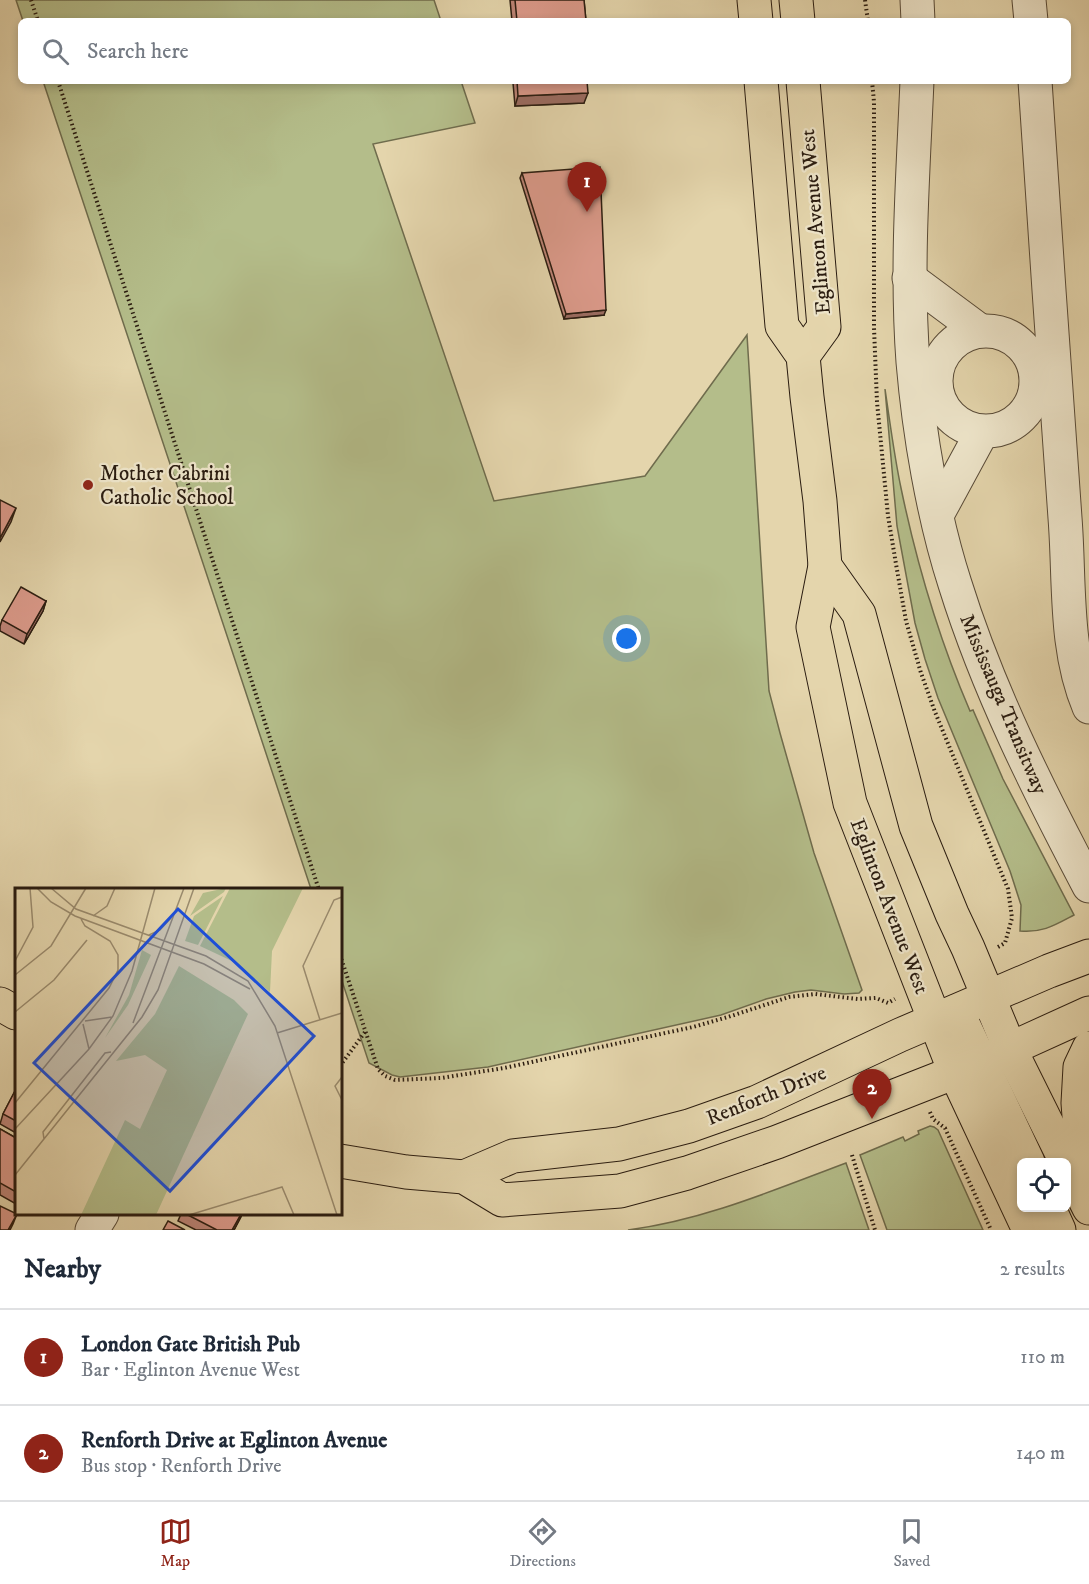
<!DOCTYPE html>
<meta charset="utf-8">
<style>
body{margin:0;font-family:"IM FELL DW Pica",serif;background:#f6f6f7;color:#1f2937}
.controls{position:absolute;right:18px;bottom:18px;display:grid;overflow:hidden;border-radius:9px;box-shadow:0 3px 9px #0003}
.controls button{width:54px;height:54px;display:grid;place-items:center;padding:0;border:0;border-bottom:2px solid #e0e1e3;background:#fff;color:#1f2937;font:30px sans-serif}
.you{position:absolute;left:627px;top:639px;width:21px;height:21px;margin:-15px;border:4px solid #fff;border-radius:50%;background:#1a73e8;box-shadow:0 0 0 9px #1a73e833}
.badge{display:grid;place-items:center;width:39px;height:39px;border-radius:50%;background:#8f2418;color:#fff;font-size:20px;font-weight:700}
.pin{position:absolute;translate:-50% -50px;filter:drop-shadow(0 2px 3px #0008)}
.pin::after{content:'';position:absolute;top:32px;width:21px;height:18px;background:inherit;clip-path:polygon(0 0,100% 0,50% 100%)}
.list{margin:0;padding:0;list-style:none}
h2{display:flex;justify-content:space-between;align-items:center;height:78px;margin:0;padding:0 24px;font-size:26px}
h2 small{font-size:20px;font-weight:400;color:#747a83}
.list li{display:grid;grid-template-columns:39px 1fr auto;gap:18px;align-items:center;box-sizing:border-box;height:96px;padding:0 24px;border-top:2px solid #e0e1e3}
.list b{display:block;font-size:22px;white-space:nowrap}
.list p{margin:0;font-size:20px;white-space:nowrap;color:#747a83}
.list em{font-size:20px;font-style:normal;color:#747a83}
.icon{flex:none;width:33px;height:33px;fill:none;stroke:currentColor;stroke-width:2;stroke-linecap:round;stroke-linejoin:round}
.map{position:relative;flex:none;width:1089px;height:1230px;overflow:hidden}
.search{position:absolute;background:#fff;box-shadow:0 3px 9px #0003;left:18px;right:18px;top:18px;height:66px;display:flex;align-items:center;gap:15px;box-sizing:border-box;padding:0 21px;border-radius:9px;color:#747a83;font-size:22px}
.sheet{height:270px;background:#fff}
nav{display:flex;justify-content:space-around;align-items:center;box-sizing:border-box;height:84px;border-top:2px solid #e0e1e3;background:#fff;font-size:16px;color:#747a83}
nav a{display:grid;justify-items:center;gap:3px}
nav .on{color:#8f2418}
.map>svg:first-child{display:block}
.green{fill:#b4bd8a;stroke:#6f6c4d;stroke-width:1.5}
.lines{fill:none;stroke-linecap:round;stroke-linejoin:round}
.minor-casing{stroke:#584a37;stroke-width:35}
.major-casing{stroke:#2a1c10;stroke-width:35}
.path{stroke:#2a1c10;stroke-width:4;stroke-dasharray:1.5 3;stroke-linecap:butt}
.minor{stroke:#ede4c9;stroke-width:33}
.major{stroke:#e4d5ac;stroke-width:33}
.wall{fill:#be8578;stroke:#2a1c10;stroke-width:1.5}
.shaded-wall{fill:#9b6c62;stroke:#2a1c10;stroke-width:1.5}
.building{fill:#dd9b8c;stroke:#2a1c10;stroke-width:1.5}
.poi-dot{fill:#8f2418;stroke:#ede4c9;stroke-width:2}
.labels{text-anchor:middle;stroke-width:4.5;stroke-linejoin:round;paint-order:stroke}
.street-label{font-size:21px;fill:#2a1c10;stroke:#ede4c9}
.poi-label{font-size:21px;fill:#2a1c10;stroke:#ede4c9;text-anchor:start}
.inset-road{fill:none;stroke:#9a8b6e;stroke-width:1.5}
.view{fill:#1d4ed8;fill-opacity:0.15;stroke:#1d4ed8;stroke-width:3}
.inset-edge{fill:none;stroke:#2a1c10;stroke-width:3}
</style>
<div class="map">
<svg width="1089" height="1230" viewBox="0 0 1089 1230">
<rect width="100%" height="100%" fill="#e4d5ac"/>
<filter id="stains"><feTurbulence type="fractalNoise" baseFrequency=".00333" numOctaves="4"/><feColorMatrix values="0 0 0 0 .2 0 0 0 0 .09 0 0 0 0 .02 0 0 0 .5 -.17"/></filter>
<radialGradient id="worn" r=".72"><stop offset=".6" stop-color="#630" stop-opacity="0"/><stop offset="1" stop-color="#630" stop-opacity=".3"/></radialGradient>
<g class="green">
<path d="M16,0H434L441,21H23Z"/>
<path d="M43,81H461L475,123L373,144L494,501L645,476L747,335L769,691L780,733L814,853L862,990L859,993L844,994L811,990L795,992L766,999L721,1015L488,1067L400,1077L392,1075L369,1063L341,978L340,890L311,889Z"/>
<path d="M885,389C890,422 894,455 901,488C917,565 939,639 970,711L973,710L1003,779L1074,915C1055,925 1043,933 1020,931L1021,905L1010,871L938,698L925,659L915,623L897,526Z"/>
<path d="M930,1126L934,1127L938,1130L983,1230H887L860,1155L903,1137L905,1141L919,1134L918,1131Z"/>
<path d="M846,1163L869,1230H628C704,1220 774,1190 846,1163Z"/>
</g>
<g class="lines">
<defs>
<g id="minor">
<path d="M917,0L918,21"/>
<path d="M1029,0L1031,21"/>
<path d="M917,81C913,175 906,268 913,362C919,433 933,516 955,584C988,690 1038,789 1089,886"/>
<path d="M1035,81C1045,227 1054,372 1065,518C1070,581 1064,648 1089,707"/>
<path d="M909,278L979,330"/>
<circle cx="986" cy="381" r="50"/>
<path d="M937,515L982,432"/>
<path d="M92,1230L102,1214"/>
</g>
<g id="major">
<path d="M754,0L756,21"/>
<path d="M796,0L798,21"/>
<path d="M761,81L782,326L803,356L807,397L820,501L825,566L813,627L850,803L955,1072L1029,1230"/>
<path d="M803,356L824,327L803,81"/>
<path d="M825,566L859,614L916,826L952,914L968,948L1010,1049L1089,1208"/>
<path d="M0,1004L16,1013"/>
<path d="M957,1011L1028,1162"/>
<path d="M340,1161L406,1172L464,1177L502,1200L620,1191L687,1173L777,1142L981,1062L1089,1013"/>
<path d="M464,1177L513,1156L619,1144L689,1126L757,1102L900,1035L1049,971L1089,956"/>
<path d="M1084,1182L1078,1103L1080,1067L1089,1048"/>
<path d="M1049,1208L1059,1230"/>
</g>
</defs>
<use href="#minor" class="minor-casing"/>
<use href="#major" class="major-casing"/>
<g class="path">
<path d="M31,0L38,21"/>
<path d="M865,0L868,21"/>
<path d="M58,81L319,890"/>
<path d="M872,81L874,102V328L877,402L888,516L896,564L906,621L921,673L935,712L1008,889L1012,918L1005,943L998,947"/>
<path d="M340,955L378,1069L385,1076L395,1080L441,1078L504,1068L693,1027L728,1017L789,997L815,994L858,999L876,998L888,1003L895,999"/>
<path d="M340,1066L365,1032"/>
<path d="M930,1112L933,1119L945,1128L991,1230"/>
<path d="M852,1155L875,1230"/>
</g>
<use href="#minor" class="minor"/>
<use href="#major" class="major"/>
</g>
<g class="wall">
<path d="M510,0H584L586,21H512Z"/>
<path d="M514,81H587L584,103L515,106L513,83Z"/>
<path d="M522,173L604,315L564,319L520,178Z"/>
<path d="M46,601L43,611L24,644L0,631V626L2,620Z"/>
<path d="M16,1089V1133L0,1124L3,1114Z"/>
<path d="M0,1129L16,1138V1204L0,1195Z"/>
<path d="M181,1214H242L234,1230H196L178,1221Z"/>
</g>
<g class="shaded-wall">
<path d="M588,93L584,103L515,106L518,96Z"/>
<path d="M606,310L604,315L564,319L566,314Z"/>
<path d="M16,508L11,522L0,542V538Z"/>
<path d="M46,601L43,611L24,644L27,634Z"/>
<path d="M17,1214L13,1224L10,1230H8Z"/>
<path d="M241,1214H242L241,1217L234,1230H232Z"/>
</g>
<g class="building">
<path d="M515,0H584L586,21H517Z"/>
<path d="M517,81H587L588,93L518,96Z"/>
<path d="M600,167L606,310L566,314L522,173Z"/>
<path d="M0,500L16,508L0,538Z"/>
<path d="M21,587L46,601L27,634L2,620Z"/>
<path d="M16,1089V1121L3,1114Z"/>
<path d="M0,1129L16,1138V1192L0,1183Z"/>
<path d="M0,1206L17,1214L8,1230H0Z"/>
<path d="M186,1214H241L232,1230H217Z"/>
<path d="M168,1221L185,1230H163Z"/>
</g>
<circle class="poi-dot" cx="88" cy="485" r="6"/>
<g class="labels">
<g class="street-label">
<text transform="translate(815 222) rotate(-95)" y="7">Eglinton Avenue West</text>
<text transform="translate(1004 704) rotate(67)" y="7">Mississauga Transitway</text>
<text transform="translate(890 906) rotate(69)" y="7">Eglinton Avenue West</text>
<text transform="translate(766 1095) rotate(-22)" y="7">Renforth Drive</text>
</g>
<g class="poi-label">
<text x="100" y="480">Mother Cabrini<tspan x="100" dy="24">Catholic School</tspan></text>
</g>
</g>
<g transform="translate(15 888)">
<rect width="327" height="327" fill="#e4d5ac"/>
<path d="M211,0L209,4L175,28L188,5ZM215,0H288L257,63L255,104L219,74L185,58ZM208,8L183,57L170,53L179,28ZM127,62L136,67L113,117L90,150L114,107ZM164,78L219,112L233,126L141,327H66L110,232L125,241L152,182L130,167L101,173L140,126Z" fill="#b4bd8a"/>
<path class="inset-road" d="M22,0L36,14L60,28L189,76L235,101M36,0L61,21L191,68L233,93L260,138L322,327M185,0H203M78,28L92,18L100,0M134,47L145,42L156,30M0,73L18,39L15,0M0,87L36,58L71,0M0,124L39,92L72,52M305,132L288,78L319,12L327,9M70,133L97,129M118,135L169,0M68,136L74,161M262,145L327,125M327,189L320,198L327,212M0,215L94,100L103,82V67L95,53L70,38L66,31M0,241L74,161L98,128L117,83L140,0M29,251L28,244L90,165L96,164M0,287L127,129L143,102L179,0M174,327L267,299L279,327"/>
<path class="view" d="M163,21L299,148L155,303L19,175Z"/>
<rect width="327" height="327" class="inset-edge"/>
</g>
<rect width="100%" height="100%" filter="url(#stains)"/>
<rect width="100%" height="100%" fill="url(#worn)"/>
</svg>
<div class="controls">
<button><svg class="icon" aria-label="locate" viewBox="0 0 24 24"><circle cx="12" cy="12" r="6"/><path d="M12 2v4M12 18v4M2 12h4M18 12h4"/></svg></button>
</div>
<div class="you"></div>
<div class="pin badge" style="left:587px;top:212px">1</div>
<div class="pin badge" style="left:872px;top:1119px">2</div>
<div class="search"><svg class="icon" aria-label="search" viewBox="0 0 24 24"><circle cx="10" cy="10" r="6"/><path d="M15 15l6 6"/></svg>Search here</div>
</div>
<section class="sheet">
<h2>Nearby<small>2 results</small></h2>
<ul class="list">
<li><span class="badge">1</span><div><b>London Gate British Pub</b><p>Bar · Eglinton Avenue West</p></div><em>110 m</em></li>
<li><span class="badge">2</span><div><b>Renforth Drive at Eglinton Avenue</b><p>Bus stop · Renforth Drive</p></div><em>140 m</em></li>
</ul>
</section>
<nav>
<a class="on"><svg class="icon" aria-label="map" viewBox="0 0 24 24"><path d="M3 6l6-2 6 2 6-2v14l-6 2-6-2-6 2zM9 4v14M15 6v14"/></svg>Map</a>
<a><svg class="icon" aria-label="directions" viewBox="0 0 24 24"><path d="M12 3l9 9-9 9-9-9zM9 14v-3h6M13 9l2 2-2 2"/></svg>Directions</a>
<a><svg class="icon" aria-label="saved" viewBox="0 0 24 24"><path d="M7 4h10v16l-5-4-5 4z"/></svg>Saved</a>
</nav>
